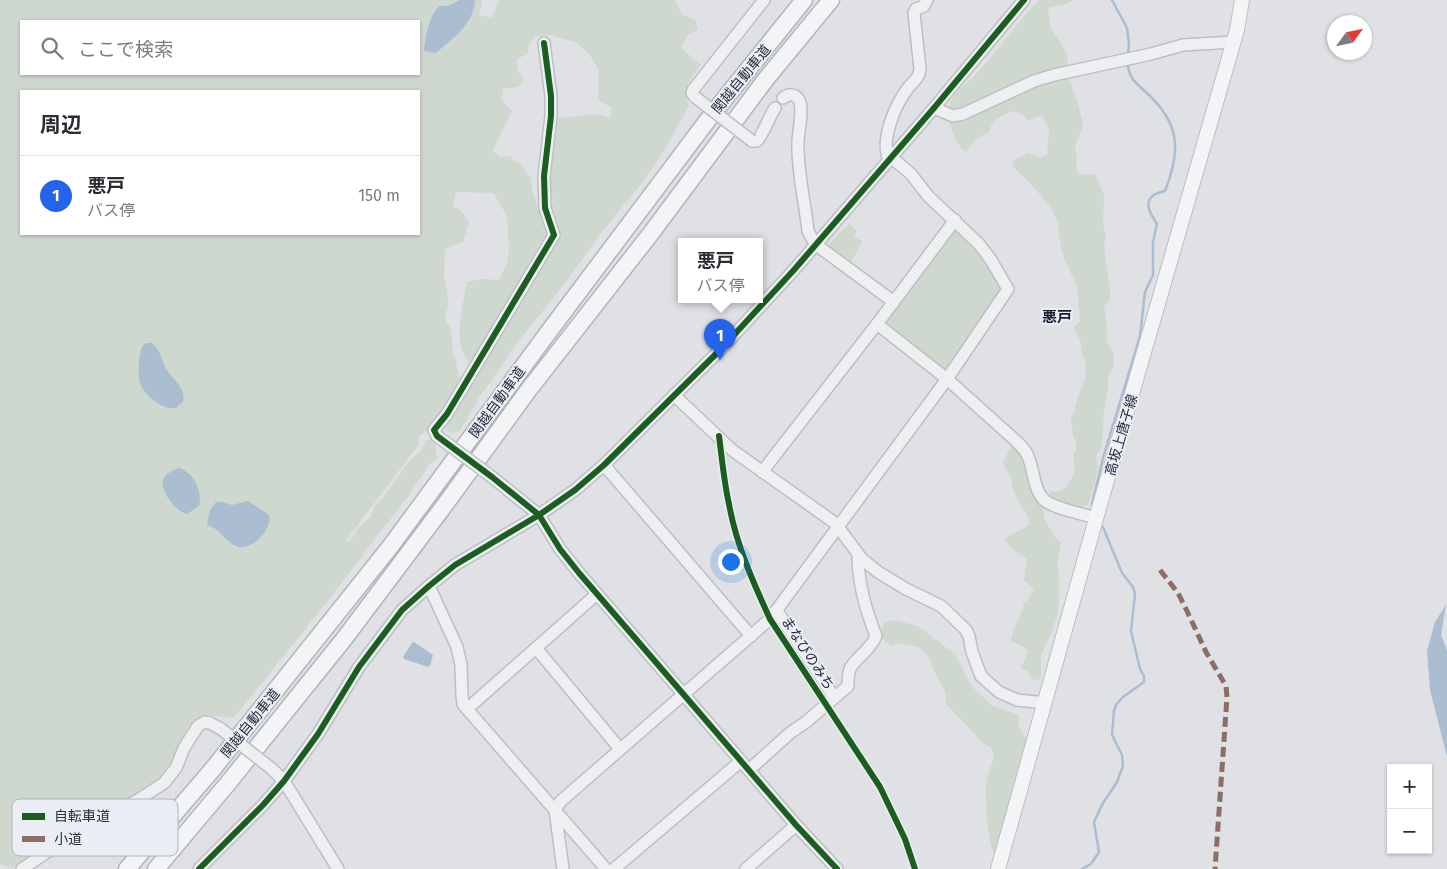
<!DOCTYPE html>
<html lang="ja">
<meta charset="utf-8">
<style>
body{margin:0;font-family:"Fira Sans","Noto Sans JP",sans-serif;background:#f2f2f3;color:#2b2b33}
.controls{position:absolute;right:15px;bottom:15px;display:grid;overflow:hidden;border-radius:0px;box-shadow:0 1px 4px #0004}
.controls button{width:45px;height:45px;display:grid;place-items:center;padding:0;border:0;border-bottom:1px solid #e1e1e2;background:#fff;color:#2b2b33;font:25px sans-serif}
.compass{position:absolute;left:1327px;top:15px;width:45px;height:45px;border-radius:50%;background:#fff;box-shadow:0 1px 4px #0004;rotate:57deg}
.you{position:absolute;left:730px;top:561px;width:18px;height:18px;margin:-12px;border:4px solid #fff;border-radius:50%;background:#1a73e8;box-shadow:0 0 0 8px #1a73e833}
.badge{display:grid;place-items:center;width:32px;height:32px;border-radius:50%;background:#2563eb;color:#fff;font-size:16px;font-weight:700}
.pin{position:absolute;translate:-50% -41px;filter:drop-shadow(0 1px 2px #0008)}
.pin::after{content:'';position:absolute;top:26px;width:18px;height:15px;background:inherit;clip-path:polygon(0 0,100% 0,50% 100%)}
.popup{position:absolute;left:678px;top:238px;width:85px;height:65px;box-sizing:border-box;display:grid;place-content:center;border-radius:0px;background:#fff;filter:drop-shadow(0 1px 4px #0005);font-size:16px;white-space:nowrap;color:#7c7c81}
.popup b{font-size:19px;color:#2b2b33}
.popup::after{content:'';position:absolute;left:50%;top:100%;margin-left:-10px;border:10px solid transparent;border-top-color:#fff}
.list{margin:0;padding:0;list-style:none}
h2{display:flex;justify-content:space-between;align-items:center;height:65px;margin:0;padding:0 20px;font-size:21px}
h2 small{font-size:16px;font-weight:400;color:#7c7c81}
.list li{display:grid;grid-template-columns:32px 1fr auto;gap:15px;align-items:center;box-sizing:border-box;height:80px;padding:0 20px;border-top:1px solid #e1e1e2}
.list b{display:block;font-size:19px;white-space:nowrap}
.list p{margin:0;font-size:16px;white-space:nowrap;color:#7c7c81}
.list em{font-size:16px;font-style:normal;color:#7c7c81}
.icon{flex:none;width:28px;height:28px;fill:none;stroke:currentColor;stroke-width:2;stroke-linecap:round;stroke-linejoin:round}
.map{position:relative;flex:none;width:1447px;height:869px;overflow:hidden}
.search{position:absolute;background:#fff;box-shadow:0 1px 4px #0004;left:20px;top:20px;width:400px;height:55px;display:flex;align-items:center;gap:12px;box-sizing:border-box;padding:0 18px;border-radius:0px;color:#7c7c81;font-size:19px}
.panel{position:absolute;background:#fff;box-shadow:0 1px 4px #0004;left:20px;top:90px;width:400px;height:145px;border-radius:0px}
.map>svg:first-child{display:block}
.green{fill:#cfd8cf;fill-rule:evenodd}
.water{fill:#abbdd1}
.lines{fill:none;stroke-linecap:round;stroke-linejoin:round}
.stream{stroke:#abbdd1;stroke-width:2.5}
.minor-casing{stroke:#bdbfc2;stroke-width:14}
.major-casing{stroke:#bbbec2;stroke-width:16}
.highway-casing{stroke:#b1b4b9;stroke-width:19}
.minor{stroke:#eeeff1;stroke-width:11}
.major{stroke:#f3f4f5;stroke-width:14}
.highway{stroke:#f3f4f5;stroke-width:16}
.minor-bridge-casing{stroke:#bdbfc2;stroke-width:14;stroke-linecap:butt}
.minor-bridge{stroke:#eeeff1;stroke-width:11}
.quiet{stroke:#8d6e63;stroke-width:5;stroke-dasharray:10 5;stroke-linecap:butt}
.cycleway-casing{stroke:#ebeff5;stroke-width:9}
.cycleway{stroke:#1b5e20;stroke-width:6}
.labels{text-anchor:middle;stroke-width:4;stroke-linejoin:round;paint-order:stroke}
.street-label{font-size:14px;fill:#252e3e;stroke:#ebeff5}
.neighbourhood-label{font-size:15px;font-weight:bold;fill:#181f2e;stroke:#ebeff5}
.key{fill:#ebeff5;stroke:#b0b5be;stroke-width:1}
.key-label{font-size:14px;fill:#252e3e}
</style>
<div class="map">
<svg width="1447" height="869" viewBox="0 0 1447 869">
<rect width="100%" height="100%" fill="#dfe1e4"/>
<g class="green">
<path d="M0,0H482L479,17L484,15L492,18L499,0H675L682,14L695,20L698,30L688,34L681,48L701,65C690,80 682,87 689,106L662,154L642,183L601,233L563,286L520,339L479,398L460,431L451,433L446,429L450,419L525,287L559,240L550,216L553,200L546,172L558,118L597,114L611,117L612,108L598,100L599,70L589,54L575,42L550,35L537,36L529,44L528,54L517,59V70L524,80L518,87L503,89L502,100L512,111L493,150L499,157L509,156L521,165L531,178L533,193L539,210L546,217L549,234L483,349L470,364C451,343 463,306 467,282L482,279L499,280L507,264L509,248L507,216L493,193L456,192L453,206L461,211L469,222L463,242L445,249L444,277L447,290L448,305L445,319L451,329L453,353L456,361L459,378L455,394L430,430L419,436V444L345,542L350,541L359,527L371,517L375,505L382,499L410,460L421,451L426,440L432,439L435,443L437,458L429,465L409,495L327,602L238,713L232,718C214,714 193,713 185,733C183,738 182,743 180,748C175,761 165,772 157,783L13,868L1,865L0,863ZM21,21H419V74H21ZM21,91H419V234H21Z"/>
<path d="M1039,0H1074L1064,5L1048,8L1051,29L1060,42L1067,54L1069,79L1077,100L1083,125L1075,147L1077,157L1076,166L1079,174L1084,175L1095,174L1104,195L1103,225L1106,234L1104,246L1110,290V301L1104,306L1107,325V342L1113,352L1114,365L1108,378V386L1104,411L1102,445L1096,457C1101,468 1092,494 1088,505C1075,511 1061,504 1050,497L1049,492L1060,491L1067,487L1075,471L1073,455L1076,451V443L1073,436L1071,418L1074,412L1078,396L1085,379L1086,364L1082,354L1080,340L1074,327L1080,321L1077,287L1062,253L1057,221L1051,208L1031,184L1013,167L1012,162L1027,153L1040,158L1047,155L1049,129L1042,116L1028,120L1022,114L1013,111L1003,115L993,122L988,133C978,137 972,142 966,152C954,144 945,116 950,103C956,89 970,82 979,71C999,48 1017,23 1039,0Z"/>
<path d="M849,224L857,231L854,236L862,242L849,266L825,248Z"/>
<path d="M955,228L983,256L1000,286L999,292L945,373L884,326V321Z"/>
<path d="M1015,445L1025,460L1032,493L1044,511V518L1052,533L1061,543L1057,565L1059,571V598L1057,617L1051,634L1041,655V679L1033,680L1027,671L1021,668L1028,652L1024,647L1011,641C1010,634 1023,614 1024,602L1027,601L1034,589L1024,580L1027,558L1020,555L1004,540C1014,531 1020,533 1029,524V519L1014,493L1011,478L1003,463L1011,446Z"/>
<path d="M894,620L918,626L956,655L968,680L976,691L993,706L1019,715L1018,725L1027,740L1017,788L995,855C988,847 985,798 986,785C987,775 992,765 994,755L991,748L984,744L948,706L945,699L946,693L932,667L929,658L919,647L899,643L891,646L884,640L881,632L884,622Z"/>
</g>
<g class="water">
<path d="M460,0H475C474,24 453,38 436,53L424,51C425,36 429,17 439,6H448Z"/>
<path d="M148,343H152C160,350 161,357 165,367C171,378 187,388 183,402L176,408C163,411 144,395 140,383C138,374 138,351 144,344Z"/>
<path d="M179,468C194,472 203,492 199,506L187,514C176,512 160,491 163,480C165,473 174,470 179,468Z"/>
<path d="M248,501L268,514L270,519C268,532 254,549 239,547C230,545 224,536 217,530C213,527 210,527 207,524L210,510L216,502H222L232,505Z"/>
<path d="M1446,605L1441,635L1447,650V757L1430,690L1427,651L1435,622Z"/>
<path d="M414,642L433,655L430,666L428,667L404,659L403,657L412,643Z"/>
</g>
<g class="lines">
<g class="stream">
<path d="M1112,0L1127,28L1129,43L1128,55"/>
<path d="M1092,504L1103,458L1140,336L1145,292L1153,275V242L1157,224C1152,216 1142,203 1154,195C1157,193 1162,192 1165,191C1180,153 1181,126 1150,96C1139,85 1128,80 1128,63"/>
<path d="M1082,869L1091,864L1099,852L1094,822L1103,803L1117,782L1123,766L1122,755L1112,735L1114,711L1116,705L1123,697L1144,682V676L1140,669L1131,631L1135,594L1133,587L1122,573L1103,527"/>
</g>
<defs>
<g id="minor">
<path d="M695,97L692,93L693,90L764,0"/>
<path d="M783,98C788,94 795,93 799,100C804,109 798,132 798,142C797,171 805,202 808,231L815,244L894,302"/>
<path d="M934,108L953,116L963,114L1034,81L1054,75L1151,54L1183,45L1233,42"/>
<path d="M752,141H757C765,131 768,119 775,108"/>
<path d="M889,160C880,140 895,105 908,88C914,81 919,78 920,69L914,13L916,9L924,6L927,0"/>
<path d="M877,324L947,379L1015,440C1021,446 1027,451 1029,459C1034,472 1034,490 1044,500C1055,509 1083,514 1097,518"/>
<path d="M674,395L732,450L835,523L862,559L878,572L906,589L941,606L966,630L969,636L972,652L981,676L999,692L1017,700L1045,703"/>
<path d="M437,436L434,430L447,414L554,235L545,208L544,176L551,116V96L544,43"/>
<path d="M604,465L751,636"/>
<path d="M762,472L877,324L955,220"/>
<path d="M492,477L539,515L560,549L579,573L796,825L837,869"/>
<path d="M429,586L457,647L461,665L462,696L463,704L467,709"/>
<path d="M597,594L467,709L606,869"/>
<path d="M777,611L834,697"/>
<path d="M536,648L620,749"/>
<path d="M272,769L284,781L338,869"/>
<path d="M749,770L790,733L806,722L848,686C848,681 848,674 850,669C855,658 870,651 876,636C866,610 858,584 858,555"/>
<path d="M22,869L75,833L138,800L164,783L176,768L184,748L198,726L205,722L210,723L221,729"/>
<path d="M199,869L263,805L284,781L318,734L359,667L402,610L429,586L455,565L539,515L575,490L604,465L721,349L793,271L934,108L1024,0"/>
<path d="M563,869L555,810L561,801L770,619L947,379L1008,289L991,260L979,244L928,196L911,174L891,157"/>
<path d="M614,869L741,761"/>
<path d="M746,869L796,825"/>
</g>
<path id="major" d="M998,869L1099,508L1237,30L1242,0"/>
<g id="highway">
<path d="M127,869L212,770L390,547L550,330L710,117L804,0"/>
<path d="M156,869L229,782L344,639L444,506L527,392L652,232L766,79L831,0"/>
</g>
</defs>
<use href="#minor" class="minor-casing"/>
<use href="#major" class="major-casing"/>
<use href="#highway" class="highway-casing"/>
<use href="#minor" class="minor"/>
<use href="#major" class="major"/>
<use href="#highway" class="highway"/>
<defs>
<g id="minor-bridge">
<path d="M695,97L752,141"/>
<path d="M437,436L492,477"/>
<path d="M221,729L272,769"/>
</g>
</defs>
<use href="#minor-bridge" class="minor-bridge-casing"/>
<use href="#minor-bridge" class="minor-bridge"/>
<path class="quiet" d="M1160,570L1178,593L1187,611L1206,652L1226,686L1227,697L1215,869"/>
<defs>
<g id="cycleway">
<path d="M544,43L551,96V116L544,176L545,208L554,235L447,414L434,430L437,436L492,477L539,515L560,549L579,573L796,825L837,869"/>
<path d="M719,436C722,459 724,482 729,504C736,544 753,582 770,619L880,787L905,839L915,869"/>
<path d="M199,869L263,805L284,781L318,734L359,667L402,610L429,586L455,565L539,515L575,490L604,465L721,349L793,271L934,108L1024,0"/>
</g>
</defs>
<use href="#cycleway" class="cycleway-casing"/>
<use href="#cycleway" class="cycleway"/>
</g>
<g class="labels">
<g class="street-label">
<text transform="translate(741 79) rotate(-51)" y="5">関越自動車道</text>
<text transform="translate(497 402) rotate(-54)" y="5">関越自動車道</text>
<text transform="translate(1121 435) rotate(-74)" y="5">高坂上唐子線</text>
<text transform="translate(808 653) rotate(57)" y="5">まなびのみち</text>
<text transform="translate(250 723) rotate(-51)" y="5">関越自動車道</text>
</g>
<g class="neighbourhood-label">
<text x="1057" y="322">悪戸</text>
</g>
</g>
<rect x="12" y="799" width="166" height="57" rx="8" class="key"/>
<rect x="22" y="813" width="23" height="7" fill="#1b5e20"/>
<rect x="22" y="836" width="23" height="6" fill="#8d6e63"/>
<g class="key-label">
<text x="54" y="821">自転車道</text>
<text x="54" y="844">小道</text>
</g>
</svg>
<div class="controls">
<button>+</button>
<button>−</button>
</div>
<svg class="compass" viewBox="-18 -18 36 36"><path d="M0-13l5 13h-10z" fill="#e53935"/><path d="M0 13l5-13h-10z" fill="#7c7c81"/></svg>
<div class="you"></div>
<div class="pin badge" style="left:720px;top:360px">1</div>
<div class="popup"><b>悪戸</b>バス停</div>
<div class="search"><svg class="icon" aria-label="search" viewBox="0 0 24 24"><circle cx="10" cy="10" r="6"/><path d="M15 15l6 6"/></svg>ここで検索</div>
<section class="panel">
<h2>周辺<small></small></h2>
<ul class="list">
<li><span class="badge">1</span><div><b>悪戸</b><p>バス停</p></div><em>150 m</em></li>
</ul>
</section>
</div>
